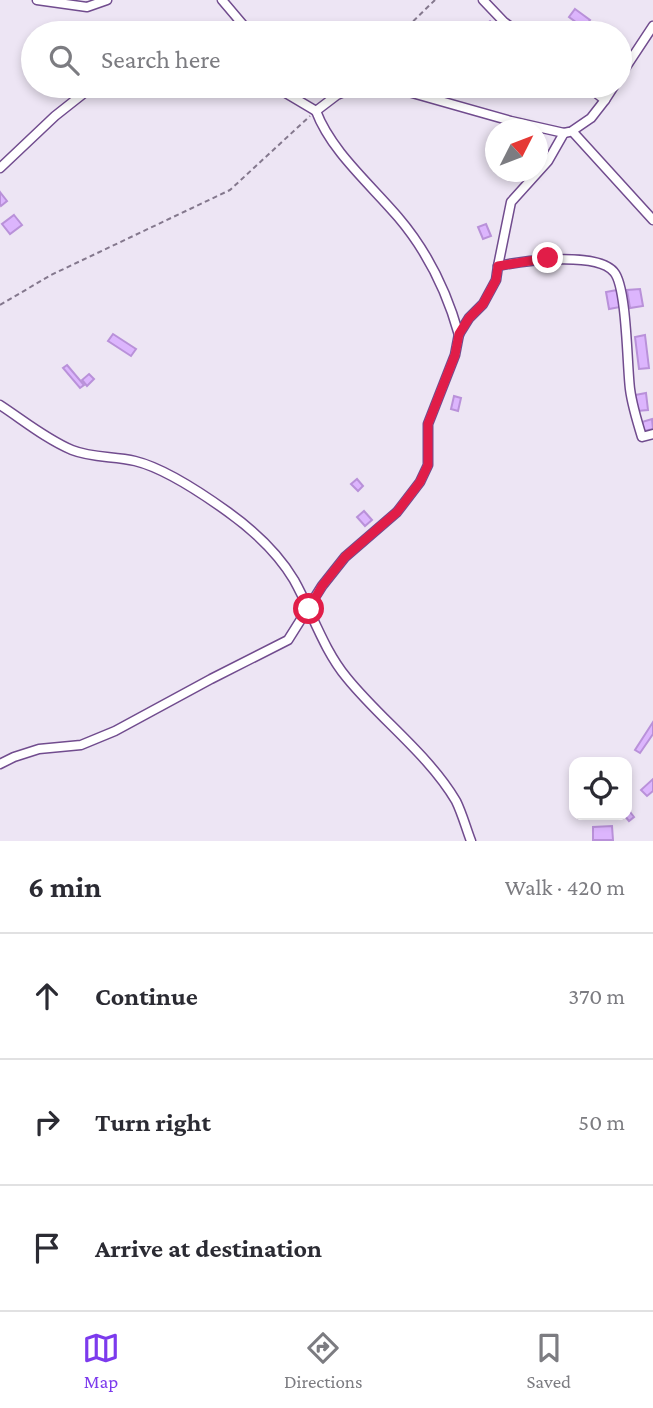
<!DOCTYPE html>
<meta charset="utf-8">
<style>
body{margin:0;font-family:"Crimson Pro",serif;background:#f7f7f7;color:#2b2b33}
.controls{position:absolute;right:21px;bottom:21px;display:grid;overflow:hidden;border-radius:14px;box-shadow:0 4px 10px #0003}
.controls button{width:63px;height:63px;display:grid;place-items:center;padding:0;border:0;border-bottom:2px solid #e1e1e2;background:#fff;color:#2b2b33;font:35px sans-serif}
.compass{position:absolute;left:485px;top:119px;width:63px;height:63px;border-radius:50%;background:#fff;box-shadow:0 4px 10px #0003;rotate:48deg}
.stop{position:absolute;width:21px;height:21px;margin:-16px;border:5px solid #e11d48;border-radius:50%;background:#fff}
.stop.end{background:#e11d48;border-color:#fff;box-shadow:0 2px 7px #0008}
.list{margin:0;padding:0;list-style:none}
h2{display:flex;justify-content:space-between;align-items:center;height:91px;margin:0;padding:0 28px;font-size:30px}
h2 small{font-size:23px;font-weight:400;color:#7c7c81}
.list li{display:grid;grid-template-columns:46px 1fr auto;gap:21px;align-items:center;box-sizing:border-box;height:126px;padding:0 28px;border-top:2px solid #e1e1e2}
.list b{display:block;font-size:26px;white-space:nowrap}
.list em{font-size:23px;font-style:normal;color:#7c7c81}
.icon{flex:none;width:38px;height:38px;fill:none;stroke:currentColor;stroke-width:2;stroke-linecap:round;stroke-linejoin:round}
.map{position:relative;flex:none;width:653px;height:841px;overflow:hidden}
.search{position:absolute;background:#fff;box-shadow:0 4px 10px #0003;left:21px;right:21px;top:21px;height:77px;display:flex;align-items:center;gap:18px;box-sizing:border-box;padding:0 24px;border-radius:38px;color:#7c7c81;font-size:26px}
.sheet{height:469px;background:#fff}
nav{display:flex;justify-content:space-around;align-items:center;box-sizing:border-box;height:98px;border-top:2px solid #e1e1e2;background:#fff;font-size:19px;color:#7c7c81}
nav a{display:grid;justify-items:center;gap:4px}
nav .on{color:#7c3aed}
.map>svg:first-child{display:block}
.building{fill:#dcb5fd;stroke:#b991d9;stroke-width:2}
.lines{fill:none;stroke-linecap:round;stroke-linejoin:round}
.minor-casing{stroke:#714c8e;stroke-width:11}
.path{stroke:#84788d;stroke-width:2;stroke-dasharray:5 3.5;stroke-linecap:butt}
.minor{stroke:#fff;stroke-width:8}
.route{stroke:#e11d48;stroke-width:9}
</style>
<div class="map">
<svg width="653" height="841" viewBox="0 0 653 841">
<rect width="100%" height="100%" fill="#ede5f4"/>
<g class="building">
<path d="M575,9L590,20L584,28L569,17Z"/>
<path d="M490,21L497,28L493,32L485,25Z"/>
<path d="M0,192L7,201L1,206L0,204Z"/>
<path d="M14,215L22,225L10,234L2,224Z"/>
<path d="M486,224L491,236L483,239L478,227Z"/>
<path d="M640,289L643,306L630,308L627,290Z"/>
<path d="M617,290L620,307L609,309L606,292Z"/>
<path d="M113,334L136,349L131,356L108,341Z"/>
<path d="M645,335L649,368L639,369L635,337Z"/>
<path d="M67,365L84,385L80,388L63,368Z"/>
<path d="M89,374L94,379L87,386L82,380Z"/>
<path d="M646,393L648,410L637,411L635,395Z"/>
<path d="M454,396L461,398L458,411L451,409Z"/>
<path d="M652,419L653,429L644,431L642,422Z"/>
<path d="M357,479L363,486L358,491L351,484Z"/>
<path d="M364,511L372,520L365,526L357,517Z"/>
<path d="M653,722V734L640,753L635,750Z"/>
<path d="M653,779V791L647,796L641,790Z"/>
<path d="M627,808L634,817L629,821L624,815H627Z"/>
<path d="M612,826L613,840H593V827Z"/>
</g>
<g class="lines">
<defs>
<g id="minor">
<path d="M37,0L87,7L107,0"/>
<path d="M222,0L250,33"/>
<path d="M483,0L504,22L519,33"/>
<path d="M620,76L653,26"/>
<path d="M235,86L279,89L316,111"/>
<path d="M587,86L605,100L591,118L572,131L653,220"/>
<path d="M605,100L614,86"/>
<path d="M0,168L55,116L93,86"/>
<path d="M498,266L511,202L548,161L564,133L569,132"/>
<path d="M459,335C447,292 427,251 398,217C370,184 331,151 316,111L337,95L351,89H398L511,121L564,133"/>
<path d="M0,405C23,420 46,439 72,450C92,458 114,456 135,461C164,468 203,494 228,512C253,530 278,553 294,580C312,612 323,649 347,678C381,720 428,754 456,801C462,813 466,828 471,841"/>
<path d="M0,764L14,757L39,749L81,745L115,731L211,679L288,640L322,586L345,557L397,512L420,482L428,465V424L455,355L459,334L469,318L483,304L496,280L498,266C522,261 597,251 614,272C627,287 627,366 630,389C632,405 637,421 642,437L653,434"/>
</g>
</defs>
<use href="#minor" class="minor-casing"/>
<g class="path">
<path d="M401,33L435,0"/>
<path d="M0,305L51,275L230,190L310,116"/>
</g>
<use href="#minor" class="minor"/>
</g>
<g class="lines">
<path class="route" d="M309,609L322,586L345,557L397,512L420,482L428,465V424L455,355L459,334L469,318L483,304L496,280L498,266L548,258"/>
</g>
</svg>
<div class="controls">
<button><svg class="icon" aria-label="locate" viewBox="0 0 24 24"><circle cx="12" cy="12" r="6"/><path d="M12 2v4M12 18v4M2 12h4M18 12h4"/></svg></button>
</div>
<svg class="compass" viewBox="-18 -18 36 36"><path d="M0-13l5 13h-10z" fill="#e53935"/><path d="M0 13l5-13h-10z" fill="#7c7c81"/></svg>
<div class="stop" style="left:309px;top:609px"></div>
<div class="stop end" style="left:548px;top:258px"></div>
<div class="search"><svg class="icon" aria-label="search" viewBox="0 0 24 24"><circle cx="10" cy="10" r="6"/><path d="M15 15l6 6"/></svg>Search here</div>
</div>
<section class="sheet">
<h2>6 min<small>Walk · 420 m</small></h2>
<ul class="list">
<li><svg class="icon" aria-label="ahead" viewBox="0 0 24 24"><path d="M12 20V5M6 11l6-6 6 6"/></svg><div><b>Continue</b></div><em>370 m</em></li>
<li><svg class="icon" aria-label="right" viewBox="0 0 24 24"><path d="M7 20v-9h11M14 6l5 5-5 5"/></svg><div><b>Turn right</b></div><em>50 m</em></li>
<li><svg class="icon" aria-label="arrive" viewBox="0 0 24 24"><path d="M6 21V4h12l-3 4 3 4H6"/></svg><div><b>Arrive at destination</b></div></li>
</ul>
</section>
<nav>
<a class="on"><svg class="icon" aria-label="map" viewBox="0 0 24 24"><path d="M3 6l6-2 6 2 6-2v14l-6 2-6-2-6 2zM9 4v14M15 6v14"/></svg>Map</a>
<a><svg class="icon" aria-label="directions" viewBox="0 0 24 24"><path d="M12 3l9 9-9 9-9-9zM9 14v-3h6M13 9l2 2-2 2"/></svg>Directions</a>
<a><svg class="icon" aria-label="saved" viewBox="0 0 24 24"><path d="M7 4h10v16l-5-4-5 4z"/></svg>Saved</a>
</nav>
